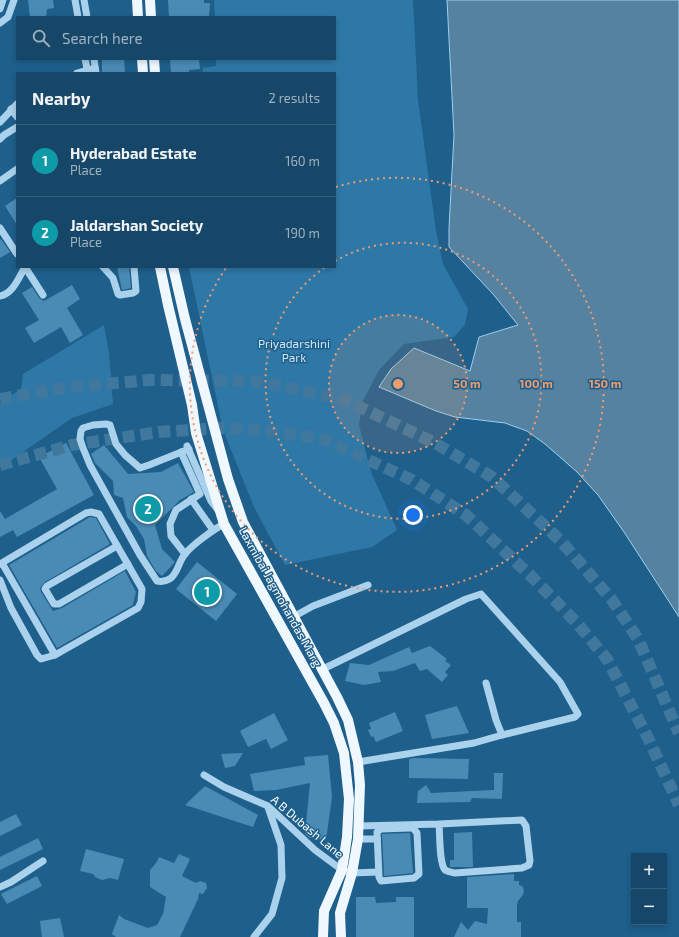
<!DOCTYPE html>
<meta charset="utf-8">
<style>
body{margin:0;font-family:"Exo 2",sans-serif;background:#1f4e6f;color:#f1f3f6}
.controls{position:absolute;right:12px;bottom:12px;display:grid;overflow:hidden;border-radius:0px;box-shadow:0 2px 6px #0003}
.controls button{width:36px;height:36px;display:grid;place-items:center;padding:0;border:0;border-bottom:1px solid #355f7d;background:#164769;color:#f1f3f6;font:20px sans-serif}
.you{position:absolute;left:413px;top:515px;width:14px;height:14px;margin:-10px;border:3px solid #fff;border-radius:50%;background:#1a73e8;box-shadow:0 0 0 6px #1a73e833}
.badge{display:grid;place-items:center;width:26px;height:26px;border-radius:50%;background:#fbba69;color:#fff;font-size:13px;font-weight:700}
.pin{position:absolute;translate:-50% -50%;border:2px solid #fff;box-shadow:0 1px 4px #0006}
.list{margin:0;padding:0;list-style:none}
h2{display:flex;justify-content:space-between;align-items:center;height:52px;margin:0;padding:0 16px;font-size:17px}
h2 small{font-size:13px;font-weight:400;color:#9eb2c0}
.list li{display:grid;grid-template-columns:26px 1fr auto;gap:12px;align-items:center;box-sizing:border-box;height:72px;padding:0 16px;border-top:1px solid #355f7d}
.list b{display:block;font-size:15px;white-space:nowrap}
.list p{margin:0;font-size:13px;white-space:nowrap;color:#9eb2c0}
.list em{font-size:13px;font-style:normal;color:#9eb2c0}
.icon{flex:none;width:22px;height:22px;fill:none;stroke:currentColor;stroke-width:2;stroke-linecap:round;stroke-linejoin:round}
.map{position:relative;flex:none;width:679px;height:937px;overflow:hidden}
.search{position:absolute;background:#164769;box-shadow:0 2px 6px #0003;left:16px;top:16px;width:320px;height:44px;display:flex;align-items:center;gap:10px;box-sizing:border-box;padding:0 14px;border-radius:0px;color:#9eb2c0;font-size:15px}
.panel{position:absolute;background:#164769;box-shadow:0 2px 6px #0003;left:16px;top:72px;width:320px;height:196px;border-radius:0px}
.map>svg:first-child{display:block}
.green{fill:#2e78a7}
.water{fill:#5482a0;stroke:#9ecfee}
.building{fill:#4a8bb6}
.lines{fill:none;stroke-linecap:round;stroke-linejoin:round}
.highway-tunnel{stroke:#40779d;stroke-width:12;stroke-dasharray:12 6;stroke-linecap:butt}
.minor{stroke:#aad2ec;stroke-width:7}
.major{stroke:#f0f8ff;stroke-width:10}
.ring{fill:none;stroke:#f19b6d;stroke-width:2;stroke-dasharray:2 4}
.labels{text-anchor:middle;stroke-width:3;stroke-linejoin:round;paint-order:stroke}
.park-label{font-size:12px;fill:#d0e9f9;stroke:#1e5f8c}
.street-label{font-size:12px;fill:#fff;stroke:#1e5f8c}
.centre{fill:#f19b6d;stroke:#1e5f8c;stroke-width:2}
.ring-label{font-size:12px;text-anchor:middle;font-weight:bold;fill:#f19b6d;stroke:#1e5f8c;stroke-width:3;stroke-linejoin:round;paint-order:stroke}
</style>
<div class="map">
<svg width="679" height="937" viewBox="0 0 679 937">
<rect width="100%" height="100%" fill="#1e5f8c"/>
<g class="green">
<path d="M214,0H413L418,100L436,231L443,264L468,309L465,325L454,337L404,344L379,370L363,401L359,425L371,472L397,530L372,547L285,565L254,507L223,430L189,267H335V73H203V68L216,66V59H335V17H215Z"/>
<path d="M104,325L109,353L113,404L72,418L0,468V403L21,389L23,374Z"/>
</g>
<path class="water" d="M447,0H679V617L624,532L598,495L577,472L545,444L527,431L505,423L455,417L436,411L379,387L391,369L414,348L470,371L479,337L518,325L493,294L449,247V228L454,135Z"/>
<g class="building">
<path d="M28,0H53L54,8L47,9L46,17H30Z"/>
<path d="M168,0H204V3H210L209,17H169Z"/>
<path d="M102,59H124L125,73H102Z"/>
<path d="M170,59H199L200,69L189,70V73H171Z"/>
<path d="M17,198V225L5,206Z"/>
<path d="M1,239L10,252L0,258V240Z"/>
<path d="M117,267H129L131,288L122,290Z"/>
<path d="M72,285L80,299L67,308L83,335L70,343L61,327L34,343L25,328L39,320L22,293L32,287L39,298L44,301Z"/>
<path d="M66,443L94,495L17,537L13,530L0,537V511L5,519L57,489L39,457Z"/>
<path d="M104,445L128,474L161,472L178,463L194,492L180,500L155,525L162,549L175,562L162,576L156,571L147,556L144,539L136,526L127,517L123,498L114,495L113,481L95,463L91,454Z"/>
<path d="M90,517L96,518L110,544L45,582L40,588L41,592L53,611L62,608L125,571L136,592L133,605L57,648L9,565Z"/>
<path d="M197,562L237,594L216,621L176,589Z"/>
<path d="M430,646L447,659L445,661L451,665L445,672L448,675L442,682L427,669L420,671L415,663L393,671L378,672L381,682L364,685L345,681L350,663L369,665L409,647L412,653Z"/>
<path d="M457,706L469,733L432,739L425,715Z"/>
<path d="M395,712L403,731L376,742L373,736L371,737L368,730L371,729L369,723Z"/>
<path d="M274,713L288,740L271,749L266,739L248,747L240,731Z"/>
<path d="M243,753L235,766L225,768L221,754Z"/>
<path d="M328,755L332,797L326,840L310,838L305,834L310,783L276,790L254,791L250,774L305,765L304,757Z"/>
<path d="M414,758L469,759L468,779L409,778V759Z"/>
<path d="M494,773H503L502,799L472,798L470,802L417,803L418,791L426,785L431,793L494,790Z"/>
<path d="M205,786L258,815L253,827L185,805Z"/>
<path d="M16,814L22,825L0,836V822Z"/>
<path d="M472,832L473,867H450V860H454V833Z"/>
<path d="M410,833L413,873L384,876L382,834Z"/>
<path d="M38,838L43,849L0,870V857Z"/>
<path d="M86,849L124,859L118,880L110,878L102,880L95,877L93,874L80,871Z"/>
<path d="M179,854L190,859L182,876L196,883L200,881L206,883L207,888L203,894L199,893L198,899L180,937H116L112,934L119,915L124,919L148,928L157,925L163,914L166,897L150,887V870L156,863L159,857L174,863Z"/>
<path d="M514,874V881H519V885L522,886L524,890L523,895L518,901L517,905V922H521V937H454L461,922L468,930L475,921L487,924L488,908H467V877Z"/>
<path d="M37,876L42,886L7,904L1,894Z"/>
<path d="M356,897H375L376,903L396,902V897H414V937H356Z"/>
<path d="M60,918L64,937H42L40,921Z"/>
</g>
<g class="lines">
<g class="highway-tunnel">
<path d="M0,399L69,387L150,380L258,381L345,400L435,443L492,477L562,542L612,600L638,639L679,733"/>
<path d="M0,465L72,445L159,432L223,428L264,430L323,439L412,480L466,515L531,576L576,622L607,659L649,740L679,805"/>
</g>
<g class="minor">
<path d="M75,0L78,17"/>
<path d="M84,0L87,17"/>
<path d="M0,9L3,0"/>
<path d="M0,23L8,17L14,0"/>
<path d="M85,59L88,73"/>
<path d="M94,59L96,73"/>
<path d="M77,73L95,68"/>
<path d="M11,109L17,117"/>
<path d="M0,122L17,104"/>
<path d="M0,139L4,135L17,127"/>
<path d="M0,181L17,169"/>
<path d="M0,228L17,254"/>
<path d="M25,267L43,295"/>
<path d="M103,267L113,278L118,294L120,295L133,293L136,291L134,267"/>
<path d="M0,296C13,294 19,277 25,267"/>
<path d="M187,446L211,501L218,510"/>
<path d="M189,449L149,465L140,468L125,455L116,444L110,425L106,424L93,425L83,428L81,431L80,439L83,448L90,465L140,555L157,581C162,582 167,581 171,578C178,572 179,561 185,554C192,545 214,529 224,524"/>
<path d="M181,452L200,494L176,510L170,524L171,536L185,554"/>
<path d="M191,499L213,530"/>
<path d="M117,546L47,586L45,589L54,604H59L128,564"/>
<path d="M0,564L86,513L91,512L99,514L142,589L141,602L138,608L55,655L2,563"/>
<path d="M0,580L11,608L37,655L41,659L55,655"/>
<path d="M293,617L313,606L368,585"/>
<path d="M321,670L466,599L481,594L560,682L578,714L575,717L502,735"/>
<path d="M358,762L474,743L502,735L496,720L486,683"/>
<path d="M204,775L224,787L268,806L315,850L342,870L352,873L378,872"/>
<path d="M359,826L439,824L522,820L526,826L530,861L529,865L522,868L455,873C451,872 448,872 445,870C439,863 440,834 439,824"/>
<path d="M410,828H413L417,833L419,874L414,878L381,881L379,877L377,832L381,829Z"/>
<path d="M358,839H377"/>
<path d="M0,887L11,882L43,861"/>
<path d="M254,937L272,914L282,878L281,845L268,807"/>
</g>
<g class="major">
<path d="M137,0L138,17"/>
<path d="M150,0L151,17"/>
<path d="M142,59L143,73"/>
<path d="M154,59L155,73"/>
<path d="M160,267L168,305L192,405L196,433L224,524L324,703L334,723L344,753L349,799L347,837L342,870L324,911L323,937"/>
<path d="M173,267L185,319L228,479L243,522L337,697L348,720L358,762L360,785L358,839L352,873L340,913L341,937"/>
</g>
</g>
<circle cx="398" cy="384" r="69" fill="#f19b6d" fill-opacity=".12"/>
<g class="ring">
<circle cx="398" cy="384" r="69"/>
<path d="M335 261A138 138 0 1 1 324 268"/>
<path d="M336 187A207 207 0 1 1 226 268"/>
</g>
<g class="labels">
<g class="park-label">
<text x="294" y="348">Priyadarshini<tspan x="294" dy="14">Park</tspan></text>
</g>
<g class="street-label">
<text transform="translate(280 597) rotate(61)" y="4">Laxmibai Jagmohandas Marg</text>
<text transform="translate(307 827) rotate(40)" y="4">A B Dubash Lane</text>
</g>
</g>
<circle cx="398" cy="384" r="6" class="centre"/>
<g class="ring-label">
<text x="467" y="388">50 m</text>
<text x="536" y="388">100 m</text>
<text x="605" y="388">150 m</text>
</g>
</svg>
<div class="controls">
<button>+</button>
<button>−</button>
</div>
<div class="you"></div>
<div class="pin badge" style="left:207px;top:592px;background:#0f9aa8">1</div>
<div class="pin badge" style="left:148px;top:509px;background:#0f9aa8">2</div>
<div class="search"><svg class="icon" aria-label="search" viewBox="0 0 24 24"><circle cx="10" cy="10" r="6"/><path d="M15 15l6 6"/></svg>Search here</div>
<section class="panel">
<h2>Nearby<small>2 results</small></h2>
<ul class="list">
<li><span class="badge" style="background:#0f9aa8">1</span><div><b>Hyderabad Estate</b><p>Place</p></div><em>160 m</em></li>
<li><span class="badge" style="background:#0f9aa8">2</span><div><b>Jaldarshan Society</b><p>Place</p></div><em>190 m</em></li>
</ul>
</section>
</div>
